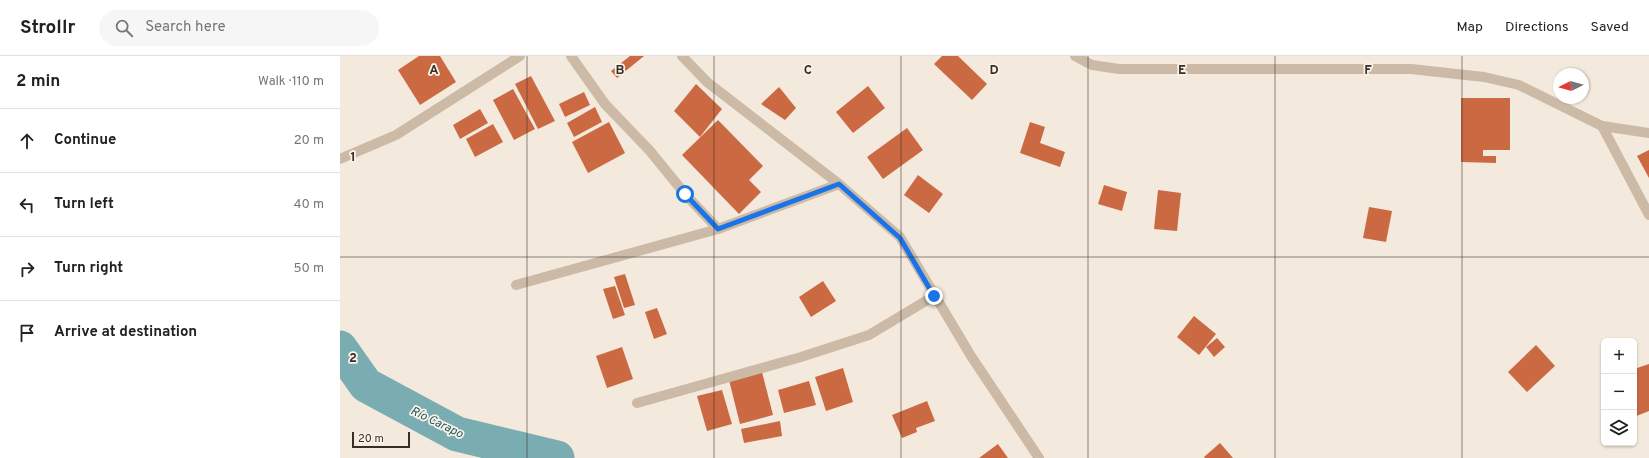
<!DOCTYPE html>
<meta charset="utf-8">
<style>
body{margin:0;font-family:Overpass,sans-serif;background:#f6f6f6;color:#222}
.controls{position:absolute;right:12px;bottom:12px;display:grid;overflow:hidden;border-radius:6px;box-shadow:0 1px 3px #0004}
.controls button{width:36px;height:36px;display:grid;place-items:center;padding:0;border:0;border-bottom:1px solid #e0e0e0;background:#fff;color:#222;font:20px sans-serif}
.compass{position:absolute;left:1213px;top:12px;width:36px;height:36px;border-radius:50%;background:#fff;box-shadow:0 1px 3px #0004;rotate:264deg}
.scale{position:absolute;left:12px;bottom:10px;width:58px;box-sizing:border-box;padding-left:4px;border:2px solid #382e28;border-top:0;font-size:11px;line-height:14px;white-space:nowrap;color:#382e28;-webkit-text-stroke:3px #fbf3e9;paint-order:stroke}
.stop{position:absolute;width:12px;height:12px;margin:-9px;border:3px solid #1a73e8;border-radius:50%;background:#fff}
.stop.end{background:#1a73e8;border-color:#fff;box-shadow:0 1px 4px #0008}
.list{margin:0;padding:0;list-style:none}
h2{display:flex;justify-content:space-between;align-items:center;height:52px;margin:0;padding:0 16px;font-size:17px}
h2 small{font-size:13px;font-weight:400;color:#767676}
.list li{display:grid;grid-template-columns:26px 1fr auto;gap:12px;align-items:center;box-sizing:border-box;height:64px;padding:0 16px;border-top:1px solid #e0e0e0}
.list b{display:block;font-size:15px;white-space:nowrap}
.list em{font-size:13px;font-style:normal;color:#767676}
.icon{flex:none;width:22px;height:22px;fill:none;stroke:currentColor;stroke-width:2;stroke-linecap:round;stroke-linejoin:round}
.map{position:relative;flex:none;width:1309px;height:402px;overflow:hidden}
header{display:flex;align-items:center;gap:24px;box-sizing:border-box;height:56px;padding:0 20px;background:#fff;border-bottom:1px solid #e0e0e0}
header strong{font-size:19px}
nav{display:flex;gap:22px;margin-inline-start:auto;font-size:14px}
.search{width:280px;height:36px;background:#f6f6f6;display:flex;align-items:center;gap:10px;box-sizing:border-box;padding:0 14px;border-radius:22px;color:#767676;font-size:15px}
main{display:flex}
aside{flex:1;background:#fff}
.map>svg:first-child{display:block}
.lines{fill:none;stroke-linecap:round;stroke-linejoin:round}
.river{stroke:#79adb2;stroke-width:35}
.building{fill:#cb6a42}
.minor{stroke:#ccbaa7;stroke-width:10}
.tertiary{stroke:#ccbaa7;stroke-width:10}
.route{stroke:#1a73e8;stroke-width:5}
.grid{fill:none;stroke:#382e28;stroke-width:1;stroke-opacity:0.55}
.labels{text-anchor:middle;stroke-width:3.5;stroke-linejoin:round;paint-order:stroke}
.water-label{font-size:12px;font-style:italic;fill:#1b545c;stroke:#fbf3e9}
.grid-label{font-size:13px;text-anchor:middle;font-weight:bold;fill:#382e28;stroke:#fbf3e9;stroke-width:3.5;stroke-linejoin:round;paint-order:stroke}
</style>
<header>
<strong>Strollr</strong>
<div class="search"><svg class="icon" aria-label="search" viewBox="0 0 24 24"><circle cx="10" cy="10" r="6"/><path d="M15 15l6 6"/></svg>Search here</div>
<nav><a>Map</a><a>Directions</a><a>Saved</a></nav>
</header>
<main>
<aside>
<h2>2 min<small>Walk · 110 m</small></h2>
<ul class="list">
<li><svg class="icon" aria-label="ahead" viewBox="0 0 24 24"><path d="M12 20V5M6 11l6-6 6 6"/></svg><div><b>Continue</b></div><em>20 m</em></li>
<li><svg class="icon" aria-label="left" viewBox="0 0 24 24"><path d="M17 20v-9H6M10 6l-5 5 5 5"/></svg><div><b>Turn left</b></div><em>40 m</em></li>
<li><svg class="icon" aria-label="right" viewBox="0 0 24 24"><path d="M7 20v-9h11M14 6l5 5-5 5"/></svg><div><b>Turn right</b></div><em>50 m</em></li>
<li><svg class="icon" aria-label="arrive" viewBox="0 0 24 24"><path d="M6 21V4h12l-3 4 3 4H6"/></svg><div><b>Arrive at destination</b></div></li>
</ul>
</aside>
<div class="map">
<svg width="1309" height="402" viewBox="0 0 1309 402">
<rect width="100%" height="100%" fill="#f3e9dc"/>
<g class="lines">
<path class="river" d="M0,292L26,329L117,378L217,402"/>
</g>
<g class="building">
<path d="M79,0H100L116,26L80,49L58,14Z"/>
<path d="M290,0H304L277,22L271,15Z"/>
<path d="M602,0H618L647,28L632,44L594,8Z"/>
<path d="M191,20L215,65L198,73L175,28Z"/>
<path d="M356,28L382,53L360,81L334,55Z"/>
<path d="M528,30L545,52L513,77L496,56Z"/>
<path d="M439,31L456,52L445,64L421,48Z"/>
<path d="M173,33L195,73L174,84L153,44Z"/>
<path d="M244,36L250,49L225,61L219,48Z"/>
<path d="M1121,42H1170V94H1143V100H1156V107L1121,106Z"/>
<path d="M255,51L262,66L234,81L227,67Z"/>
<path d="M140,53L148,67L120,83L113,69Z"/>
<path d="M378,64L423,110L409,124L421,136L399,158L342,99Z"/>
<path d="M269,66L285,97L248,117L232,86Z"/>
<path d="M690,66L705,71L700,87L725,96L720,111L680,97Z"/>
<path d="M153,68L163,86L135,101L126,83Z"/>
<path d="M567,72L583,94L543,123L527,101Z"/>
<path d="M1309,94V122L1297,100Z"/>
<path d="M578,119L603,138L589,157L564,139Z"/>
<path d="M764,129L787,136L782,155L758,148Z"/>
<path d="M818,134L841,137L837,175L814,173Z"/>
<path d="M1029,151L1052,155L1046,186L1023,182Z"/>
<path d="M285,218L295,249L284,252L274,221Z"/>
<path d="M483,225L496,245L471,261L459,241Z"/>
<path d="M275,230L285,259L273,263L263,233Z"/>
<path d="M317,252L327,278L314,283L305,256Z"/>
<path d="M854,260L876,278L859,299L837,281Z"/>
<path d="M877,282L885,291L874,301L866,291Z"/>
<path d="M1196,289L1215,310L1187,336L1168,316Z"/>
<path d="M282,291L293,323L267,332L256,300Z"/>
<path d="M1309,308V355L1294,361V313Z"/>
<path d="M503,312L513,346L486,355L475,321Z"/>
<path d="M422,316L433,359L400,368L389,324Z"/>
<path d="M469,325L476,349L444,357L438,334Z"/>
<path d="M382,334L392,368L367,375L357,340Z"/>
<path d="M587,345L595,365L576,372L577,376L562,382L552,359Z"/>
<path d="M440,365L442,380L404,387L401,373Z"/>
<path d="M880,387L893,402H865L864,401Z"/>
<path d="M658,388L668,402H639Z"/>
</g>
<g class="lines">
<g class="minor">
<path d="M231,0L265,48L310,95L345,138L378,173"/>
<path d="M342,0L367,26L499,128L560,181L631,300L699,402"/>
<path d="M1262,70L1309,77"/>
<path d="M176,229L378,173L499,128"/>
<path d="M297,347L461,301L529,279L594,240"/>
</g>
<g class="tertiary">
<path d="M735,0L752,9L779,13H1071L1144,21L1179,29L1262,70L1309,159"/>
<path d="M0,103L56,79L180,0"/>
</g>
</g>
<g class="lines">
<path class="route" d="M345,138L378,173L499,128L560,182L594,240"/>
</g>
<path class="grid" d="M187,0V402M374,0V402M561,0V402M748,0V402M935,0V402M1122,0V402M0,201H1309"/>
<g class="labels">
<g class="water-label">
<text transform="translate(97 366) rotate(26)" y="4">Río Carapo</text>
</g>
</g>
<g class="grid-label">
<text x="94" y="18">A</text>
<text x="280" y="18">B</text>
<text x="468" y="18">C</text>
<text x="654" y="18">D</text>
<text x="842" y="18">E</text>
<text x="1028" y="18">F</text>
<text x="13" y="105">1</text>
<text x="13" y="306">2</text>
</g>
</svg>
<div class="controls">
<button>+</button>
<button>−</button>
<button><svg class="icon" aria-label="layers" viewBox="0 0 24 24"><path d="M12 4l9 5-9 5-9-5zM3 14l9 5 9-5"/></svg></button>
</div>
<svg class="compass" viewBox="-18 -18 36 36"><path d="M0-13l5 13h-10z" fill="#e53935"/><path d="M0 13l5-13h-10z" fill="#767676"/></svg>
<div class="scale">20 m</div>
<div class="stop" style="left:345px;top:138px"></div>
<div class="stop end" style="left:594px;top:240px"></div>
</div>
</main>
